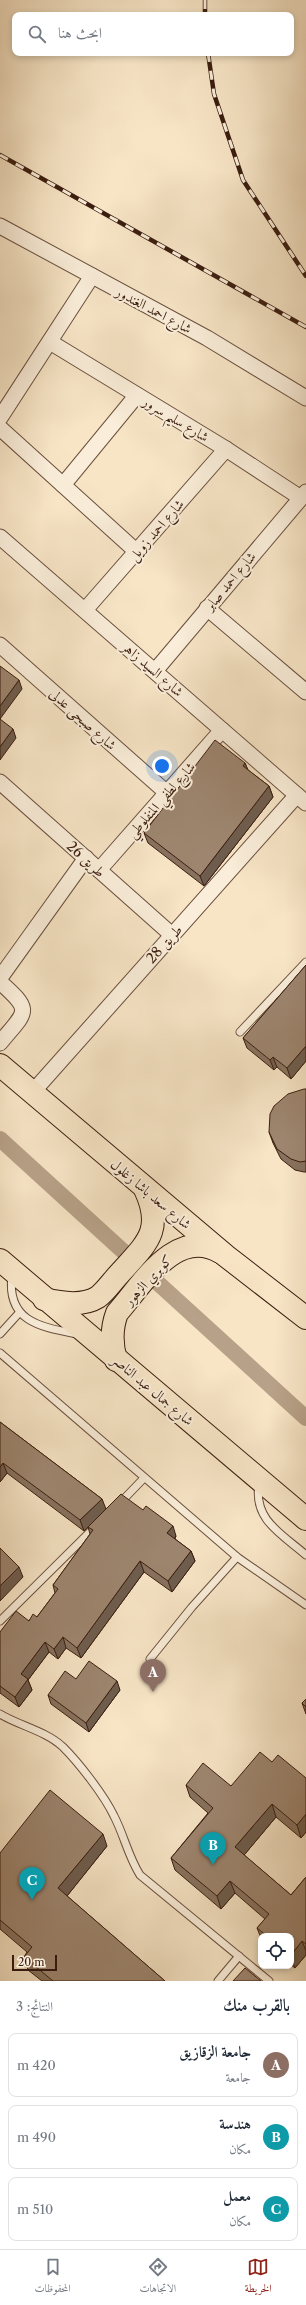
<!DOCTYPE html>
<html lang="ar">
<meta charset="utf-8">
<style>
body{margin:0;font-family:"Libre Caslon Text",Amiri,serif;background:#f6f6f7;color:#1f2937;direction:rtl}
.controls{position:absolute;right:12px;bottom:12px;display:grid;overflow:hidden;border-radius:8px;box-shadow:0 2px 6px #0003}
.controls button{width:36px;height:36px;display:grid;place-items:center;padding:0;border:0;border-bottom:1px solid #e0e1e3;background:#fff;color:#1f2937;font:20px sans-serif}
.scale{position:absolute;left:12px;bottom:10px;width:45px;box-sizing:border-box;padding-left:4px;border:2px solid #3b1d10;border-top:0;font-size:11px;line-height:14px;white-space:nowrap;color:#3b1d10;-webkit-text-stroke:3px #faeeda;paint-order:stroke}
.you{position:absolute;left:162px;top:766px;width:14px;height:14px;margin:-10px;border:3px solid #fff;border-radius:50%;background:#1a73e8;box-shadow:0 0 0 6px #1a73e833}
.badge{display:grid;place-items:center;width:26px;height:26px;border-radius:50%;background:#8f2418;color:#fff;font-size:13px;font-weight:700}
.pin{position:absolute;translate:-50% -33px;filter:drop-shadow(0 1px 2px #0008)}
.pin::after{content:'';position:absolute;top:21px;width:14px;height:12px;background:inherit;clip-path:polygon(0 0,100% 0,50% 100%)}
.list{margin:0;padding:0;list-style:none}
h2{display:flex;justify-content:space-between;align-items:center;height:52px;margin:0;padding:0 16px;font-size:17px}
h2 small{font-size:13px;font-weight:400;color:#747a83}
.list li{display:grid;grid-template-columns:26px 1fr auto;gap:12px;align-items:center;box-sizing:border-box;height:64px;margin:0 8px 8px;padding:0 8px;border:1px solid #e0e1e3;border-radius:8px}
.list b{display:block;font-size:15px;white-space:nowrap}
.list p{margin:0;font-size:13px;white-space:nowrap;color:#747a83}
.list em{font-size:13px;font-style:normal;color:#747a83}
.icon{flex:none;width:22px;height:22px;fill:none;stroke:currentColor;stroke-width:2;stroke-linecap:round;stroke-linejoin:round}
.map{position:relative;flex:none;width:306px;height:1981px;overflow:hidden;direction:ltr}
.search{position:absolute;background:#fff;box-shadow:0 2px 6px #0003;left:12px;right:12px;top:12px;height:44px;display:flex;align-items:center;gap:10px;box-sizing:border-box;padding:0 14px;border-radius:8px;color:#747a83;font-size:15px}
.sheet{height:268px;background:#fff}
nav{display:flex;justify-content:space-around;align-items:center;box-sizing:border-box;height:56px;border-top:1px solid #e0e1e3;background:#fff;font-size:11px;color:#747a83}
nav a{display:grid;justify-items:center;gap:2px}
nav .on{color:#8f2418}
.map>svg:first-child{display:block}
.lines{fill:none;stroke-linecap:round;stroke-linejoin:round}
.canal{stroke:#b7a188;stroke-width:16}
.lane-casing{stroke:#6a4f3e;stroke-width:9}
.street-casing{stroke:#6a4f3e;stroke-width:17}
.highway-casing{stroke:#3b1d10;stroke-width:24}
.lane{stroke:#faeeda;stroke-width:7}
.street{stroke:#faeeda;stroke-width:15}
.highway{stroke:#f7e5c6;stroke-width:22}
.rail-casing{stroke:#3b1d10;stroke-width:4.5}
.rail{stroke:#faeeda;stroke-width:3;stroke-dasharray:9;stroke-linecap:butt}
.wall{fill:#87725f;stroke:#3b1d10}
.shaded-wall{fill:#6e5d4e;stroke:#3b1d10}
.building{fill:#9d856f;stroke:#3b1d10}
.labels{text-anchor:middle;stroke-width:4;stroke-linejoin:round;paint-order:stroke}
.street-label{font-size:14px;fill:#3b1d10;stroke:#faeeda}
</style>
<div class="map">
<svg width="306" height="1981" viewBox="0 0 306 1981">
<rect width="100%" height="100%" fill="#f7e5c6"/>
<filter id="stains"><feTurbulence type="fractalNoise" baseFrequency=".005" numOctaves="4"/><feColorMatrix values="0 0 0 0 .2 0 0 0 0 .09 0 0 0 0 .02 0 0 0 .5 -.17"/></filter>
<radialGradient id="worn" r=".72"><stop offset=".6" stop-color="#630" stop-opacity="0"/><stop offset="1" stop-color="#630" stop-opacity=".3"/></radialGradient>
<g class="lines">
<path class="canal" d="M0,1139L306,1418"/>
<defs>
<g id="lane">
<path d="M240,1032L306,962"/>
<path d="M12,1275C6,1322 41,1327 77,1334"/>
<path d="M0,1334L19,1313"/>
<path d="M0,1353L237,1557L306,1605"/>
<path d="M259,1484C253,1520 282,1534 306,1555"/>
<path d="M120,1503L144,1478"/>
<path d="M0,1621L97,1525"/>
<path d="M150,1659L192,1607L237,1557"/>
<path d="M0,1714C20,1726 46,1731 63,1747C79,1763 104,1795 114,1816C124,1835 128,1856 140,1875L269,1981"/>
<path d="M218,1981L239,1956"/>
</g>
<g id="street">
<path d="M0,226L207,338L306,398"/>
<path d="M50,342L226,449L301,498"/>
<path d="M0,418L92,276"/>
<path d="M0,428L137,552"/>
<path d="M63,485L137,395"/>
<path d="M0,537L306,803"/>
<path d="M207,608L306,692"/>
<path d="M85,610L226,449"/>
<path d="M0,645L167,793"/>
<path d="M155,671L306,492"/>
<path d="M0,782L172,935"/>
<path d="M99,870L222,730"/>
<path d="M0,978L86,858"/>
<path d="M0,982C34,1012 26,1011 0,1043"/>
<path d="M31,1094L297,795"/>
</g>
<g id="highway">
<path d="M0,1065L226,1256L306,1318"/>
<path d="M0,1260L306,1519"/>
<path d="M44,1299C60,1303 82,1307 98,1297C106,1291 114,1279 121,1272C147,1243 164,1230 145,1189"/>
<path d="M116,1360C111,1343 111,1329 117,1313C142,1285 176,1226 220,1252"/>
</g>
</defs>
<use href="#lane" class="lane-casing"/>
<use href="#street" class="street-casing"/>
<use href="#highway" class="highway-casing"/>
<use href="#lane" class="lane"/>
<use href="#street" class="street"/>
<use href="#highway" class="highway"/>
<defs>
<g id="rail">
<path d="M205,0V15"/>
<path d="M208,53L214,94L243,180L306,276"/>
<path d="M0,155L306,327"/>
</g>
</defs>
<use href="#rail" class="rail-casing"/>
<use href="#rail" class="rail"/>
</g>
<g class="wall">
<path d="M245,763L248,770L269,786L273,797L204,886L148,843L144,833Z"/>
<path d="M306,965V1061L291,1079L277,1067L274,1070L247,1048L243,1038Z"/>
<path d="M306,1089V1172H304L295,1170L281,1159L273,1143L269,1132Z"/>
<path d="M0,1422L102,1499L105,1509L176,1536L175,1539L191,1551L195,1561L172,1592L144,1572L81,1658L66,1648L58,1659L49,1652L28,1680L32,1690L19,1707L0,1693V1632L37,1617L55,1593L53,1585L90,1534L88,1527L84,1531L7,1473L0,1482Z"/>
<path d="M76,1679L120,1690L89,1732L51,1704L48,1695Z"/>
<path d="M306,1699V1714L302,1703Z"/>
<path d="M272,1762L306,1778V1832L301,1838L276,1817L244,1855L291,1895L306,1877V1955L295,1968L291,1965V1936H261V1938L257,1928L265,1919L235,1893L221,1909L175,1870L171,1858L208,1813L190,1797L186,1785L231,1786Z"/>
<path d="M107,1846L67,1896L165,1981H42L28,1970L24,1957L27,1952L0,1929V1853Z"/>
</g>
<g class="shaded-wall">
<path d="M19,680L22,689L0,719V706Z"/>
<path d="M13,729L16,738L0,760V747Z"/>
<path d="M245,763L249,773L243,766Z"/>
<path d="M269,786L273,797L204,886L200,876Z"/>
<path d="M306,1046V1061L291,1079L287,1068Z"/>
<path d="M273,1057L277,1067L274,1070L270,1060Z"/>
<path d="M3,1463L7,1473L0,1482V1467Z"/>
<path d="M102,1499L106,1509L84,1531L80,1520Z"/>
<path d="M173,1526L176,1536L171,1544L167,1533Z"/>
<path d="M191,1551L195,1561L172,1592L168,1581Z"/>
<path d="M140,1561L144,1572L81,1658L77,1648Z"/>
<path d="M19,1567L23,1577L0,1601V1586Z"/>
<path d="M63,1637L66,1648L58,1659L54,1649Z"/>
<path d="M45,1642L49,1652L28,1680L32,1690L19,1707L15,1697L21,1674Z"/>
<path d="M117,1681L120,1690L89,1732L86,1723Z"/>
<path d="M272,1804L276,1817L240,1860L235,1847Z"/>
<path d="M306,1814V1832L301,1838L297,1825Z"/>
<path d="M103,1834L107,1846L63,1901L58,1888Z"/>
<path d="M230,1881L235,1893L221,1909L217,1896Z"/>
<path d="M302,1941L306,1951V1955L295,1968L291,1958V1955Z"/>
</g>
<g class="building">
<path d="M0,666L19,680L0,706Z"/>
<path d="M0,719L13,729L0,747Z"/>
<path d="M215,740L245,763L243,766L269,786L200,876L144,833Z"/>
<path d="M306,965V1046L287,1068L273,1057L270,1060L243,1038Z"/>
<path d="M304,1089H306V1161L300,1162L291,1159L277,1149L269,1132L270,1114L274,1106L288,1094Z"/>
<path d="M0,1422L102,1499L80,1520L3,1463L0,1467Z"/>
<path d="M121,1494L143,1510L146,1506L173,1526L167,1533L191,1551L168,1581L140,1561L77,1648L63,1637L54,1649L45,1642L21,1674L28,1679L15,1697L0,1686V1632L16,1611L29,1621L33,1614L37,1617L58,1589L53,1585L93,1530L88,1527Z"/>
<path d="M0,1548L19,1567L0,1586Z"/>
<path d="M89,1661L117,1681L86,1723L48,1695L65,1671L76,1679Z"/>
<path d="M306,1699V1707L302,1703Z"/>
<path d="M260,1752L272,1762L278,1755L306,1778V1814L297,1825L272,1804L235,1847L291,1895L306,1877V1944L302,1941L291,1955V1936H267L257,1928L269,1914L230,1881L217,1896L171,1858L213,1808L186,1785L203,1763L231,1786Z"/>
<path d="M50,1790L103,1834L58,1888L165,1981H53L24,1957L32,1947L0,1920V1853Z"/>
<path d="M245,1968L261,1981H233Z"/>
</g>
<g class="labels">
<g class="street-label">
<text transform="translate(154 310) rotate(28)" y="5">شارع احمد الغندور</text>
<text transform="translate(176 419) rotate(31)" y="5">شارع سليم سرور</text>
<text transform="translate(156 530) rotate(-49)" y="5">شارع احمد زويل</text>
<text transform="translate(230 581) rotate(-50)" y="5">شارع احمد صابر</text>
<text transform="translate(153 669) rotate(41)" y="5">شارع السيد زاهر</text>
<text transform="translate(83 719) rotate(42)" y="5">شارع صبحى عدلى</text>
<text transform="translate(161 800) rotate(-49)" y="5">شارع لطفي المنفلوطي</text>
<text transform="translate(86 859) rotate(42)" y="5">طريق 26</text>
<text transform="translate(164 944) rotate(-48)" y="5">طريق 28</text>
<text transform="translate(151 1194) rotate(40)" y="5">شارع سعد باشا زغلول</text>
<text transform="translate(148 1280) rotate(-47)" y="5">كوبري الزهور</text>
<text transform="translate(153 1390) rotate(40)" y="5">شارع جمال عبد الناصر</text>
</g>
</g>
<rect width="100%" height="100%" filter="url(#stains)"/>
<rect width="100%" height="100%" fill="url(#worn)"/>
</svg>
<div class="controls">
<button><svg class="icon" aria-label="locate" viewBox="0 0 24 24"><circle cx="12" cy="12" r="6"/><path d="M12 2v4M12 18v4M2 12h4M18 12h4"/></svg></button>
</div>
<div class="scale">20 m</div>
<div class="you"></div>
<div class="pin badge" style="left:153px;top:1692px;background:#8d6e63">A</div>
<div class="pin badge" style="left:213px;top:1865px;background:#0f9aa8">B</div>
<div class="pin badge" style="left:32px;top:1900px;background:#0f9aa8">C</div>
<div class="search"><svg class="icon" aria-label="search" viewBox="0 0 24 24"><circle cx="10" cy="10" r="6"/><path d="M15 15l6 6"/></svg>ابحث هنا</div>
</div>
<section class="sheet">
<h2>بالقرب منك<small>النتائج: 3</small></h2>
<ul class="list">
<li><span class="badge" style="background:#8d6e63">A</span><div><b>جامعة الزقازيق</b><p>جامعة</p></div><em>420 m</em></li>
<li><span class="badge" style="background:#0f9aa8">B</span><div><b>هندسة</b><p>مكان</p></div><em>490 m</em></li>
<li><span class="badge" style="background:#0f9aa8">C</span><div><b>معمل</b><p>مكان</p></div><em>510 m</em></li>
</ul>
</section>
<nav>
<a class="on"><svg class="icon" aria-label="map" viewBox="0 0 24 24"><path d="M3 6l6-2 6 2 6-2v14l-6 2-6-2-6 2zM9 4v14M15 6v14"/></svg>الخريطة</a>
<a><svg class="icon" aria-label="directions" viewBox="0 0 24 24"><path d="M12 3l9 9-9 9-9-9zM9 14v-3h6M13 9l2 2-2 2"/></svg>الاتجاهات</a>
<a><svg class="icon" aria-label="saved" viewBox="0 0 24 24"><path d="M7 4h10v16l-5-4-5 4z"/></svg>المحفوظات</a>
</nav>
